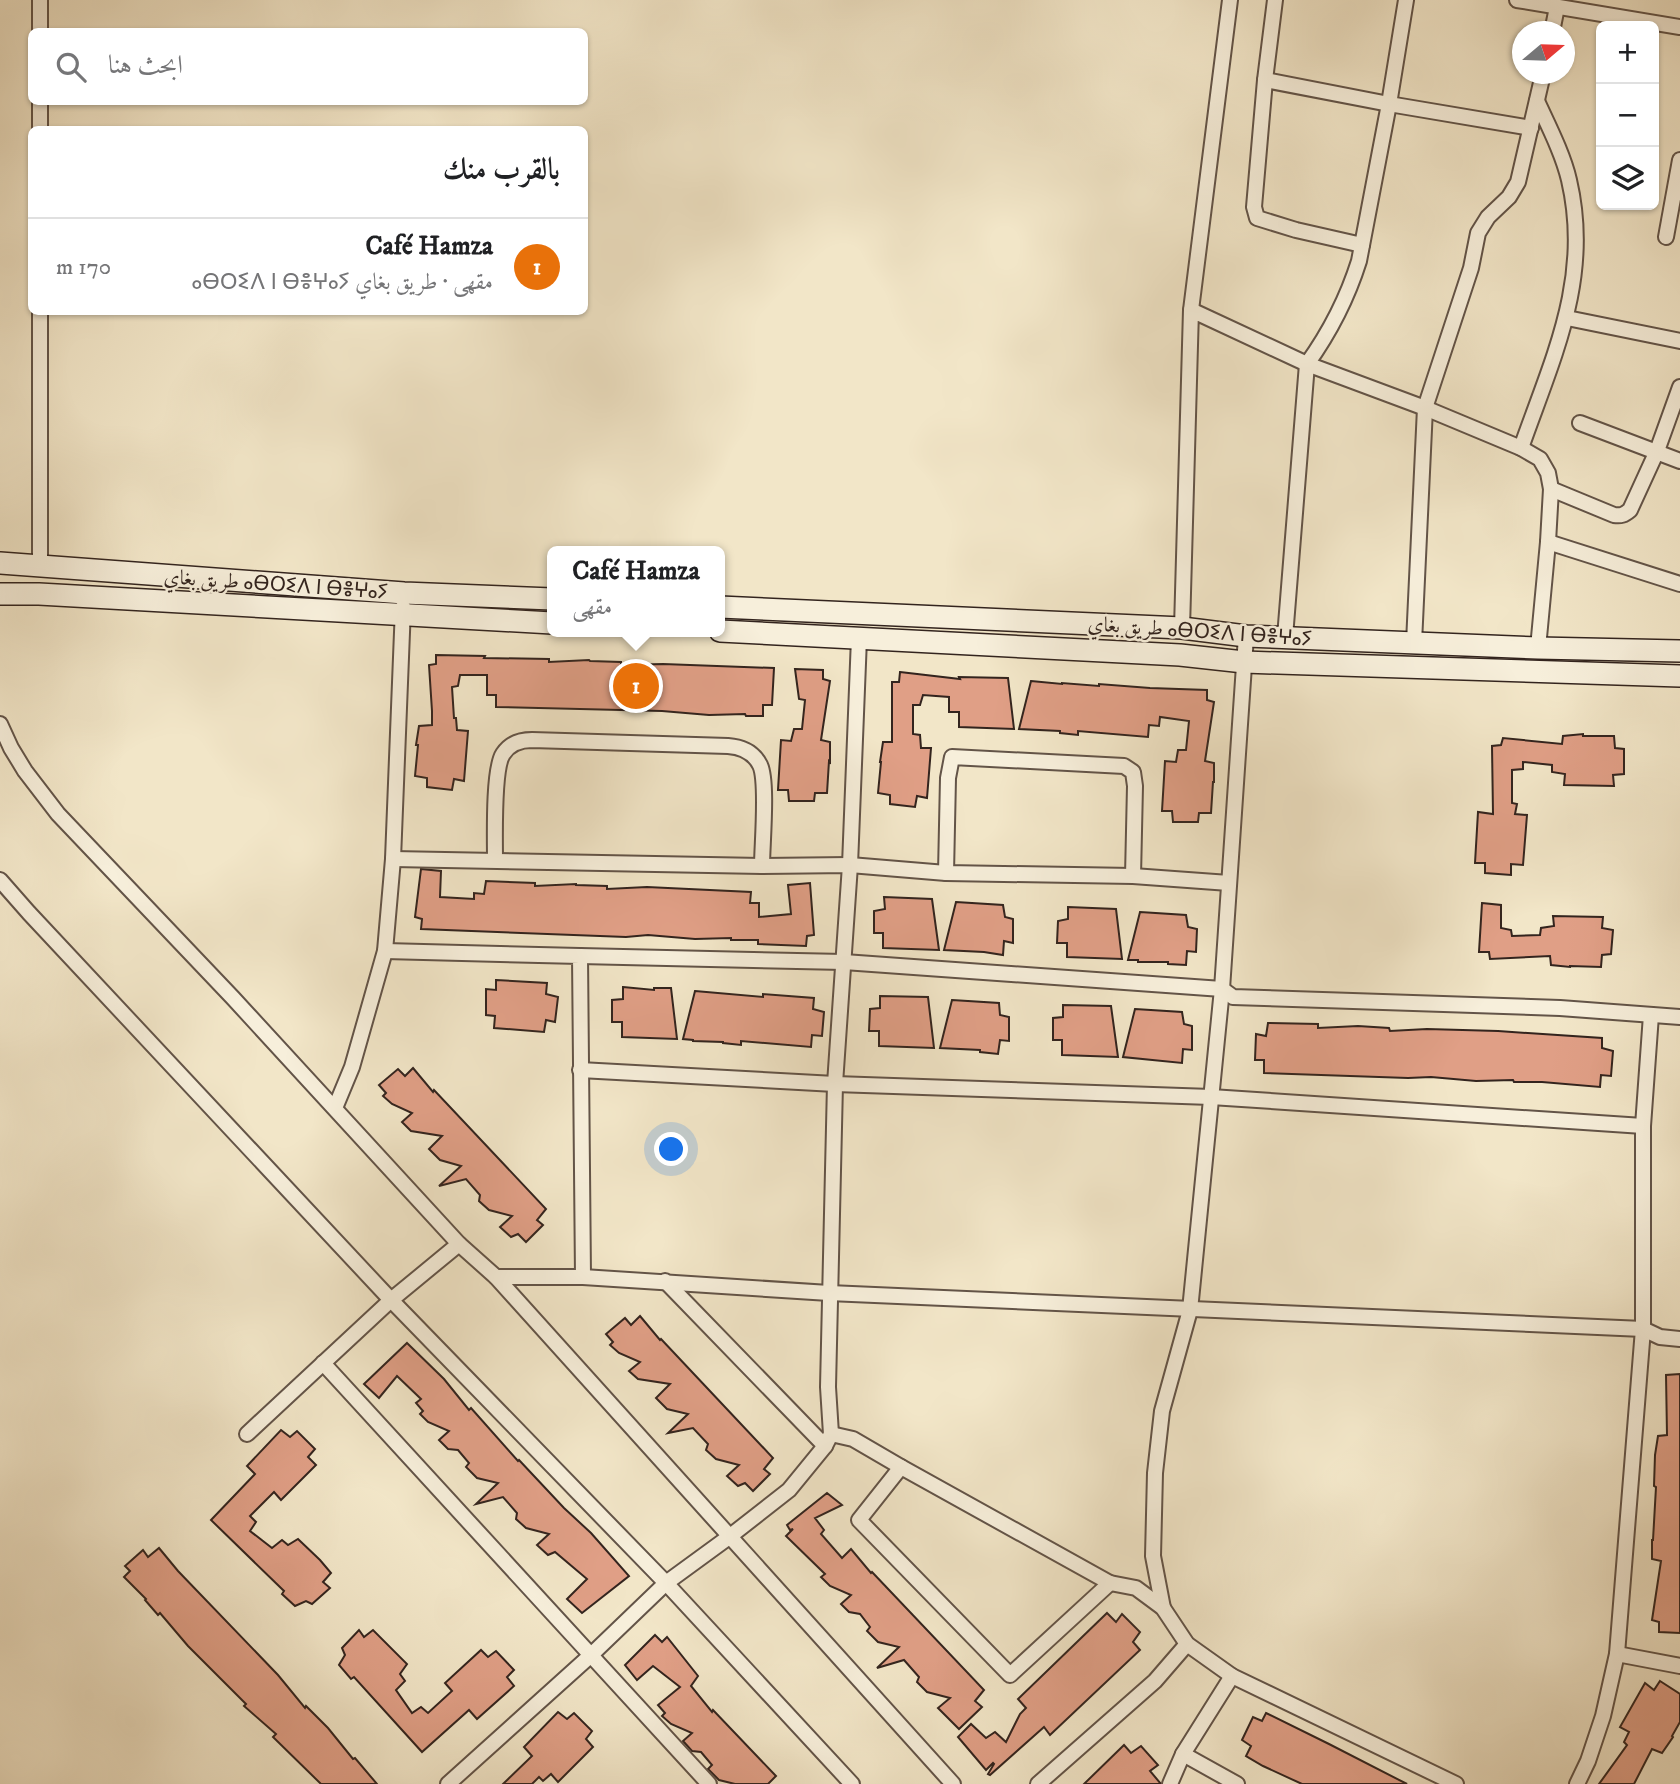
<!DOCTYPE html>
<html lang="ar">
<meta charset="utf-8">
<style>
body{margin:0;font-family:"IM FELL DW Pica",Amiri,"Noto Sans Tifinagh",serif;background:#f2f2f2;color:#202124;direction:rtl}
.controls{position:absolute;right:21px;top:21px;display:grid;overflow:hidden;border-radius:10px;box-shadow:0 2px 5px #0004}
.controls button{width:63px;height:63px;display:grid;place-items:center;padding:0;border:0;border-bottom:2px solid #e0e0e0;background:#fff;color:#202124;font:35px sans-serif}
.compass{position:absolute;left:1512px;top:21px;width:63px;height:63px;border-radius:50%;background:#fff;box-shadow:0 2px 5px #0004;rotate:71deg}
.you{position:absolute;left:672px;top:1150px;width:24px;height:24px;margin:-18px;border:5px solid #fff;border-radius:50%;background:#1a73e8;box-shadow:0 0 0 10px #1a73e833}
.badge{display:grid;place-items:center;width:46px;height:46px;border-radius:50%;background:#8f2418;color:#fff;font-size:23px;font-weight:700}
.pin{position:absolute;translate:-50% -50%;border:4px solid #fff;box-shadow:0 2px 7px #0006}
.popup{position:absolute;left:547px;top:546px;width:178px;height:91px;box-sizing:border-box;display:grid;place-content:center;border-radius:10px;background:#fff;filter:drop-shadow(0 2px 5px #0005);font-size:23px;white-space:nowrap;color:#757577}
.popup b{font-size:26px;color:#202124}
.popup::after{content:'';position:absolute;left:50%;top:100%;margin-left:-14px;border:14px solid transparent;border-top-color:#fff}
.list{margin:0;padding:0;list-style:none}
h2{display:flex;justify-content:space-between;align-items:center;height:91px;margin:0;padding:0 28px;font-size:30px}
h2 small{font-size:23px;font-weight:400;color:#757577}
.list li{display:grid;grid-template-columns:46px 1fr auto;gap:21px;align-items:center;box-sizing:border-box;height:98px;padding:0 28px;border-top:2px solid #e0e0e0}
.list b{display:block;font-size:26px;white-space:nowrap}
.list p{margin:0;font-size:23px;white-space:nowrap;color:#757577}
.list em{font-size:23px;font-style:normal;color:#757577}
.icon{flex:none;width:38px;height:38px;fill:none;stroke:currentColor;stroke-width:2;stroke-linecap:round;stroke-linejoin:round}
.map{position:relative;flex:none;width:1680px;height:1784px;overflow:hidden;direction:ltr}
.search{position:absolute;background:#fff;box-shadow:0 2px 5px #0004;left:28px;top:28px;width:560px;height:77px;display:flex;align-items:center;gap:18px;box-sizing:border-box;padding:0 24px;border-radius:10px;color:#757577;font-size:26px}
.panel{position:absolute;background:#fff;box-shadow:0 2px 5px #0004;left:28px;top:126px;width:560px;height:189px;border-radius:10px;direction:rtl}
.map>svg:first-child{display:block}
.building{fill:#e09f86;stroke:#33241e;stroke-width:2}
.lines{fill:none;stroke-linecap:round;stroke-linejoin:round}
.minor-casing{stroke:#635448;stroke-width:18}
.secondary-casing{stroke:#33241e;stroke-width:24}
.minor{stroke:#f7efdb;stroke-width:14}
.secondary{stroke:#f7efdb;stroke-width:21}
.labels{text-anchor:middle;stroke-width:5;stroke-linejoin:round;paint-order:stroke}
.street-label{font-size:21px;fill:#33241e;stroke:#f7efdb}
</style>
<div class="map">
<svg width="1680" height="1784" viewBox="0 0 1680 1784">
<rect width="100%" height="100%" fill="#f2e6c8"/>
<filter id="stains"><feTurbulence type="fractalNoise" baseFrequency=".00286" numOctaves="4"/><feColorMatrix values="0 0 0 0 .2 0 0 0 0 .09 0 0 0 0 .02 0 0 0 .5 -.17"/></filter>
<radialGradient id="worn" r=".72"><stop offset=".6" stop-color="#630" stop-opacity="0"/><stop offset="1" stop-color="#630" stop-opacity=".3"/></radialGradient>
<g class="building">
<path d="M436,655L485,656L484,658L549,659V662L589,660L590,661L621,662V665L663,664L774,668L772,705H763V716H746L745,714L709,715L662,711L496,707V695H487V675H460L458,686L452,687L454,718H456L457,730L468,731L464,781L454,779L452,790L427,787V778L415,776L418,745H416L419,726L432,725V711L429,665L436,664Z"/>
<path d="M795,669L823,670V679L830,681L821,740L830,742V762L829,761L827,793H815L814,801H789L788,790H778L781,740L791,741L794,729H802L805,700L799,699Z"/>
<path d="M900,672L960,679L959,677L1008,678L1014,729L959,727V712H949V697L923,695L920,705H913V734L920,735L921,748H931L927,798L917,796L915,807L890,804V795L878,793L881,762H880L883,742H892V682H899Z"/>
<path d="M1031,681L1062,684V683L1099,686V684L1150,688L1207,690V700L1214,702L1205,761L1214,763V782H1213L1211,813H1199L1198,822H1173L1172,811H1162L1165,761L1176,762L1178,750H1186L1189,721L1160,717L1159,726L1149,725L1148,737L1078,731V735L1060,733V731L1019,729Z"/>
<path d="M1583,734V736H1614L1615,748L1624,749V774L1613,775L1614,786L1564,785L1565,774L1552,772V765L1523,762V769L1512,770V803L1517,804L1515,814L1527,815L1523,865L1511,864V875L1485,873V863H1475L1478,812L1493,814L1492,746L1501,745L1503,738L1562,744L1563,736Z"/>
<path d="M421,869L441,871L440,897L474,899V893L484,894L486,881L535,883V886L576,884V885L607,886V889L647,887L751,892L750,903H759V917L791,914L788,885L810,883L814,935L807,936L806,946L758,944V940H731V938L695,939L648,935L626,937L421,929L422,919L415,917Z"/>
<path d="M884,897L932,899L939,950L883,948V933H874V911L885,909Z"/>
<path d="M956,902L1003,905L1005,917L1013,919V943L1004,941L1003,955L984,952L944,950Z"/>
<path d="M1482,903L1501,905V928L1511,930L1512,936L1540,935L1541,928L1554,926L1553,916L1603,917L1602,928L1613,930L1611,954L1602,955L1601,967L1570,966V967L1551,965L1550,956L1490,959L1489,952H1479Z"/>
<path d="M1068,907L1116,909L1122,959L1067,957V943H1057L1058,921L1068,919Z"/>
<path d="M1140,912L1186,915L1188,927L1197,929L1196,952L1187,951L1186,965L1168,964V962H1138V960H1128Z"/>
<path d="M496,980L547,983L546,994L558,997L555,1022L546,1020L544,1032L494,1028L495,1016L486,1015V989L496,990Z"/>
<path d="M623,987L654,990V988H671L677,1039L622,1037V1022H612V1000L623,999Z"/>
<path d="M695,991L763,997V994L814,998L813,1009L824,1012L822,1036L812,1035L811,1047L741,1041V1045L723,1043V1042L693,1041V1040L683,1039Z"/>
<path d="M880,996L928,997L934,1048L879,1046V1031H869L870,1009L880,1008Z"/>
<path d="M952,1000L999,1003L1000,1015L1009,1017V1041L1000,1040L998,1054L980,1052V1050L940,1048Z"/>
<path d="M1063,1005L1111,1006L1118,1057L1062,1055V1040H1053V1018L1063,1017Z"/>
<path d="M1135,1009L1182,1012L1184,1024L1192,1026V1050L1183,1049L1182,1063L1123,1057Z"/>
<path d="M1268,1023L1318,1024V1028L1358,1026L1389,1028L1390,1031L1427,1029L1498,1031L1602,1038V1048L1613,1051L1611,1076L1601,1075L1600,1087L1542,1082H1514L1513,1080L1476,1081L1431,1077L1408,1078L1264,1073V1060H1255L1256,1034L1266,1036Z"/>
<path d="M413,1068L433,1092L434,1090L546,1209L537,1220L543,1225L526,1242L518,1234L511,1237L500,1227L512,1216L489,1210L479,1201L480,1195L466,1179L439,1186L461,1166L440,1160L429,1149L442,1136L411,1131L402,1122L412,1113L392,1104L383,1096L386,1093L379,1085L398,1069L405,1076Z"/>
<path d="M640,1316L660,1340L661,1339L773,1458L764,1469L770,1474L753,1491L745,1483L738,1486L727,1476L739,1465L716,1459L706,1450L708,1444L693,1428L668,1433L688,1414L667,1409L656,1398L670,1384L638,1379L629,1371L640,1362L619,1353L610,1345L613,1342L606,1334L625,1318L631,1325Z"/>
<path d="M407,1343L444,1379L469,1410L471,1408L518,1461L519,1460L564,1508L591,1533L629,1576L582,1613L567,1599L587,1579L555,1552L548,1555L537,1545L549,1534L526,1528L516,1519L517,1513L503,1497L476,1504L498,1483L477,1478L466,1467L469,1463L458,1450L448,1449L439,1440L449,1431L428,1422L420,1414L423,1411L416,1403L421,1399L397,1376L379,1398L364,1384Z"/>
<path d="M1680,1374V1633L1659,1632V1622L1652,1620L1661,1561L1652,1559V1540H1653L1656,1487L1654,1486L1655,1455L1658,1436L1667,1435L1666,1375Z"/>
<path d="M281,1430L290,1437L297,1431L315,1449L308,1457L316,1465L281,1500L274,1492L250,1516L256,1522L250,1531L272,1548L282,1540L288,1545L298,1539L320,1560L331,1573L323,1582L330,1588L312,1604L306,1601L295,1606L282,1594L284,1591L211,1520L255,1474L247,1466Z"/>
<path d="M827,1493L842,1505L815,1518L824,1530L821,1534L842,1558L851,1549L871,1573L872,1572L984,1690L975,1701L982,1707L959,1729L938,1708L950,1698L927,1692L917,1682L919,1677L904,1660L877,1668L899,1647L878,1642L867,1631L870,1627L860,1614L849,1612L841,1604L851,1595L830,1586L821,1577L825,1574L786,1536L793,1529L790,1530L787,1525Z"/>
<path d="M159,1548L178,1571L278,1675L305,1708L306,1706L328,1728L353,1759L355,1758L377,1784H321L273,1737L276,1734L244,1706L246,1704L188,1646L160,1613L158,1615L145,1600L146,1599L124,1577L130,1571L125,1566L143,1550L148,1557Z"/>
<path d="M1107,1613L1116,1622L1122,1614L1140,1632L1133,1642L1140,1650L1050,1735L1044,1727L990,1775L988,1774L994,1764L993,1763L986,1770L958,1737L971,1724L986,1738L995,1732L1006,1742L1020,1714L1026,1708L1018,1699Z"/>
<path d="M359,1630L364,1637L373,1630L407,1664L400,1674L405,1681L396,1690L412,1713L421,1707L428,1713L452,1691L445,1683L481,1650L488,1657L496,1651L514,1670L507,1677L514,1686L477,1719L469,1710L422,1752L354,1677L351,1679L339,1665L345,1655L342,1648Z"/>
<path d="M655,1635L662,1642L667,1637L698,1676L691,1686L712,1712L713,1710L776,1776L768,1784H735L719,1780L708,1769L712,1765L701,1752L692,1751L683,1741L692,1733L671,1724L662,1716L665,1713L658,1705L680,1687L653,1666L637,1680L625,1665Z"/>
<path d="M1660,1681L1680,1694V1722L1672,1736L1673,1737L1662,1753L1652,1749L1634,1784H1599L1627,1745L1624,1742L1629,1732L1620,1727L1645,1683L1654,1690Z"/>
<path d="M558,1712L567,1719L574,1713L592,1731L586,1739L593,1747L558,1782L551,1774L543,1781L539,1777L532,1784H503L532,1756L524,1747Z"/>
<path d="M1266,1713L1329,1744L1407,1784H1302L1263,1766L1246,1756L1251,1746L1242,1740L1253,1717L1262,1721Z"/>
<path d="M1124,1745L1131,1753L1141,1746L1158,1765L1150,1771L1161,1784H1084Z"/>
</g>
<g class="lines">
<defs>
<g id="minor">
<path d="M1275,0L1265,80L1254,207L1257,218L1296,230L1362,245"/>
<path d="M1517,0L1680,27"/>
<path d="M40,32V0"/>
<path d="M1552,32L1557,7"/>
<path d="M1265,80L1389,104L1531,128"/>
<path d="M40,130V102"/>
<path d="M1666,237L1680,160"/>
<path d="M1191,310L1230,0"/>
<path d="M1567,318L1680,341"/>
<path d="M1580,423L1680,461"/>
<path d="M1521,448C1553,357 1592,278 1569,180C1563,154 1548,125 1537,101"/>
<path d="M1551,489L1614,515C1621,516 1624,515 1630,510L1657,451L1680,387"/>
<path d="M1548,542L1680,584"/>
<path d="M40,567V312"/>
<path d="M1182,628L1191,310L1307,364L1425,408L1521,448L1540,459L1548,473L1551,489L1548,542L1538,648"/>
<path d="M1285,637L1307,364C1330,332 1347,299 1359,261L1389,104L1406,0"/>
<path d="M1414,643L1425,408L1471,268L1478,233L1488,217L1509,197L1518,182L1543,74"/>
<path d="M0,724L11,748L25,771L58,814L233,998L459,1244L496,1277L953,1784"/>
<path d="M393,859L762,866L850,865L946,873L1133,876L1229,883"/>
<path d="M495,860C495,839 493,769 503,754C510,743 520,740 532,740L728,746C742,747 754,753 760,765C768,781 762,845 762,866"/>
<path d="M946,873L948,778L952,757L1124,766L1133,772L1135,786L1133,876"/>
<path d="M0,880L29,913L391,1300L666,1583L852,1784"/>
<path d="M385,951L580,956L583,1277"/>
<path d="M580,956L844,962L1222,989L1233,997L1560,1008L1680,1017"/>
<path d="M580,1070L835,1084L1211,1097L1643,1126"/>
<path d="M335,1108L352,1067L385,951L393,859L403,607"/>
<path d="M496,1277H583L829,1293L1643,1329L1660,1337L1680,1339"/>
<path d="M665,1281L825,1446"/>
<path d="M323,1363L709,1784"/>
<path d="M247,1434L391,1300L459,1244"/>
<path d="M831,1434L853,1439L901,1467L1110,1583L1136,1588L1163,1608L1187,1644L1232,1676L1456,1784"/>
<path d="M901,1467L859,1520L1010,1675L1110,1583"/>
<path d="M1163,1608L1153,1556L1155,1473L1162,1411L1190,1310L1222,989L1246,636"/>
<path d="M1617,1654L1680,1666"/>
<path d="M1183,1754L1237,1784"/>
<path d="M448,1784L590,1656L666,1583L729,1537L789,1490L825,1446L831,1434L828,1387L835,1084L850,865L859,638"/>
<path d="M1038,1784L1155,1681L1187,1644"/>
<path d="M1170,1784L1183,1754L1232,1676"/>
<path d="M1577,1784L1588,1761L1603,1716L1617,1654L1643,1329V1126L1651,1015"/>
</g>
<g id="secondary">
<path d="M0,563L404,593L552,599"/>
<path d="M0,594H39L552,623"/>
<path d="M720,607L1182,628L1246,636L1538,648L1680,651"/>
<path d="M720,631L1180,655L1244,662L1680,676"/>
</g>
</defs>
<use href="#minor" class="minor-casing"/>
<use href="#secondary" class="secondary-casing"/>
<use href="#minor" class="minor"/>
<use href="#secondary" class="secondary"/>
</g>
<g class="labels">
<g class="street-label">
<text transform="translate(276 584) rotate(4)" y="7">طريق بغاي ⴰⴱⵔⵉⴷ ⵏ ⴱⴻⵖⴰⵢ</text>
<text transform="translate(1200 631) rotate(4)" y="7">طريق بغاي ⴰⴱⵔⵉⴷ ⵏ ⴱⴻⵖⴰⵢ</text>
</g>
</g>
<rect width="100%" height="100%" filter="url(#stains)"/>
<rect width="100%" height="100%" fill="url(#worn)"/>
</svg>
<div class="controls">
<button>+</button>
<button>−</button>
<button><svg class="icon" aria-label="layers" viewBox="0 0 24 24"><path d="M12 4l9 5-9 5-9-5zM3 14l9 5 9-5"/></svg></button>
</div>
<svg class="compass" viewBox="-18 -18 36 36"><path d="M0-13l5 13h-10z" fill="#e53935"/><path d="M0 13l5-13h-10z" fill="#757577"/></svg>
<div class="you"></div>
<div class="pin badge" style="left:636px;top:686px;background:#e8710a">1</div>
<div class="popup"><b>Café Hamza</b>مقهى</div>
<div class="search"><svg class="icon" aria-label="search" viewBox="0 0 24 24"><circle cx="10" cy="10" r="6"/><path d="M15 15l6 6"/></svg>ابحث هنا</div>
<section class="panel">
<h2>بالقرب منك<small></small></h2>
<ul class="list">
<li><span class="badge" style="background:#e8710a">1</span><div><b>Café Hamza</b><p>مقهى · طريق بغاي ⴰⴱⵔⵉⴷ ⵏ ⴱⴻⵖⴰⵢ</p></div><em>170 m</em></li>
</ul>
</section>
</div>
